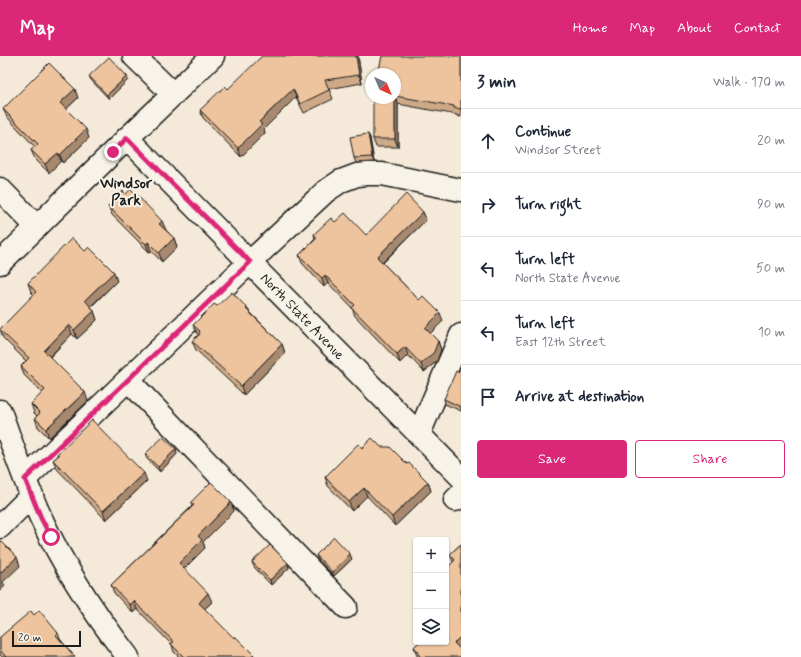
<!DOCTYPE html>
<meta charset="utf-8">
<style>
body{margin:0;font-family:Mynerve,sans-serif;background:#f6f6f7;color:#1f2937}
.controls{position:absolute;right:12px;bottom:12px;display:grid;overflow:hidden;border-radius:4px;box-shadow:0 1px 3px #0004}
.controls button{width:36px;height:36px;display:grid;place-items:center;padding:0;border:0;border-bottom:1px solid #e0e1e3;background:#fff;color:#1f2937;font:20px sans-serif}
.compass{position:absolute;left:365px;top:12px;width:36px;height:36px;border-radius:50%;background:#fff;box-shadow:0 1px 3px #0004;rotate:136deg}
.scale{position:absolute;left:12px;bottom:10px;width:69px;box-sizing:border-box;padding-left:4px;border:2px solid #1c1c1c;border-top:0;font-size:11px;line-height:14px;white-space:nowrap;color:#1c1c1c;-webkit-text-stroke:3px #f7f3e8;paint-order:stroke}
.stop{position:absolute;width:12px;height:12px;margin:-9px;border:3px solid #db2777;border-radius:50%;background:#fff}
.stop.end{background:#db2777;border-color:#fff;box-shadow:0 1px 4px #0008}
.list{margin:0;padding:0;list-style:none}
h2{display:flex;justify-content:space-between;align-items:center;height:52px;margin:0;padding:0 16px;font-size:17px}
h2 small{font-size:13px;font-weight:400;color:#747a83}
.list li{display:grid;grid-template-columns:26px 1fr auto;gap:12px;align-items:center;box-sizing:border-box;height:64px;padding:0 16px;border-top:1px solid #e0e1e3}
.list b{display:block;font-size:15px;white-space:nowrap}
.list p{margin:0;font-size:13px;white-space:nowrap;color:#747a83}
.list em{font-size:13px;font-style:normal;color:#747a83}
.actions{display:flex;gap:8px;padding:12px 16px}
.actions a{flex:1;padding:9px 0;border:1px solid #db2777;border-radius:4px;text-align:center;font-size:14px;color:#db2777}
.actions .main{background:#db2777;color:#fff}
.icon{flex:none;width:22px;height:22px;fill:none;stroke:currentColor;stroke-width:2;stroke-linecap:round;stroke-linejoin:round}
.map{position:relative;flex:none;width:461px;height:601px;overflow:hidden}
header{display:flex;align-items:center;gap:24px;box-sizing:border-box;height:56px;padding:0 20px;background:#db2777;color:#fff}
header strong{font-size:19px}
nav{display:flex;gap:22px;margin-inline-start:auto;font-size:14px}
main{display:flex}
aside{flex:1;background:#fff}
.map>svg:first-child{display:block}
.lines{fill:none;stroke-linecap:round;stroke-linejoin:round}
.minor-casing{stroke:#1c1c1c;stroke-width:25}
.minor{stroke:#f7f3e8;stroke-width:22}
.wall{fill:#cda988;stroke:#1c1c1c}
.shaded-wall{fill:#a7896f;stroke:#1c1c1c}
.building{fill:#eec49e;stroke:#1c1c1c}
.route{stroke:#db2777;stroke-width:5}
.labels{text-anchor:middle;stroke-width:4;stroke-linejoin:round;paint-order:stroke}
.street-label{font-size:14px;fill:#1c1c1c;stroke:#f7f3e8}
.neighbourhood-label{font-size:15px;font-weight:bold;fill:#1c1c1c;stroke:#f7f3e8}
</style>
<header>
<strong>Map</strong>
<nav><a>Home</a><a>Map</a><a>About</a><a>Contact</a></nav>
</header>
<main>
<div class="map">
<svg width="461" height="601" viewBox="0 0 461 601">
<rect width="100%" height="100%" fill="#f5ead9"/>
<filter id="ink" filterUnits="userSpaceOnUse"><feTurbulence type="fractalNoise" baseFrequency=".025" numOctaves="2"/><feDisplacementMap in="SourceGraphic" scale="8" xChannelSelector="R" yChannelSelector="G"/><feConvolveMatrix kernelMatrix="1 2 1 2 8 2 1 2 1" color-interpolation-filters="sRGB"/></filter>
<g filter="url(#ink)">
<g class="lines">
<defs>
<g id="minor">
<path d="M134,0L173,38"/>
<path d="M127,82L461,421"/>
<path d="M0,133L37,171"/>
<path d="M0,207L113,96L213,0"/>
<path d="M128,324L346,551"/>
<path d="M0,355C13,391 25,427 41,462C64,512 95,558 128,601"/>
<path d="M419,378L461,279"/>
<path d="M25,423L250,206L326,135L341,125L357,119L367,118H382L461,134"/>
<path d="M455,444L461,438"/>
<path d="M0,471L32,439"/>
</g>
</defs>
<use href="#minor" class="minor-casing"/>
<use href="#minor" class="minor"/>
</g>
<g class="wall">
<path d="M358,0L362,27L329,33L333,43L304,57L296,41L264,73L265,77L241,101L203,62L200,54L228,33Z"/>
<path d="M461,0V61L457,60V59L398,48V91H376L373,83L395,18Z"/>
<path d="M89,20L128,24L109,43L91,24Z"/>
<path d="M78,42L66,53L89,82L63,107L61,105L49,117L35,103L31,94L35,91L7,61L3,53Z"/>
<path d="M368,78L370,82L374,106L356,107L354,102Z"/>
<path d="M108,150L166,174L174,182L177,191L162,206L151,195L149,196L112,159Z"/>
<path d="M423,156L426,164L383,207L419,244L443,265L430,277L438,285L441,294L437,305L424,316L408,299L400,307L355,260L352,252L328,227L324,231L302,207L299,199L315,183L314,178L335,166L366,179Z"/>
<path d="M85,195L117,225L91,251L94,255L97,264L77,283L72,278L50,301L88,345L49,382L38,371L35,362L37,360L34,357L31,348L42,337L24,319L21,310L26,305L3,282L0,273L34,239L31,236L28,227Z"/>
<path d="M217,250L247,252L249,255L282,288L285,297L244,339L196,294L192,285L198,279L193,269Z"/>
<path d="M461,318V355L445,348L444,343Z"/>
<path d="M381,391L407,408L428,426L431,435L395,470L367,440L352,455L328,430L325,421L362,392Z"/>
<path d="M176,393L177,398L160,416L147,403L145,398Z"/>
<path d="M57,398L147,425L106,464L57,413L53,404L58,400Z"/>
<path d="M191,446L234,455L203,486L205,492L184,513L212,546L204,553L234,582L254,599V601H179L174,596L172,589L137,553L133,557L114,537L111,529L192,450Z"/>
<path d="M461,488V592L460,593L461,601H419L417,600L414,591L446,586V513L453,506L450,498Z"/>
<path d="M316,499L352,503L334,520L318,504Z"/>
<path d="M252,506L288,507L289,512L271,529L254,511Z"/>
<path d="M34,559L58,577L60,583L75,601H2L0,599V581Z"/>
</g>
<g class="shaded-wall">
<path d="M356,0H358L362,27L359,19Z"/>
<path d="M127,20L128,24L109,43L107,39Z"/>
<path d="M75,33L78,42L63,56L60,47Z"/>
<path d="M293,33L296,41L264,73L265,77L241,101L238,92L259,66Z"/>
<path d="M395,40L398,48V91L395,83Z"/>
<path d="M86,73L89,82L63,107L60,99Z"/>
<path d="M368,78L370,82L374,106L372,101Z"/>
<path d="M58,97L61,105L49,117L45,108Z"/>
<path d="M423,156L426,164L380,209L377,201Z"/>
<path d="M162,165L166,174L162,177L159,168Z"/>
<path d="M174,182L177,191L162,206L159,197Z"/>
<path d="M148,186L151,195L149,196L146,188Z"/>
<path d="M114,216L117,225L88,253L85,244Z"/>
<path d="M325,219L328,227L324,231L322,222Z"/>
<path d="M94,255L97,264L77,283L74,274Z"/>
<path d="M440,257L443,265L428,280L425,272Z"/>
<path d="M69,269L72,278L47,303L44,295Z"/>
<path d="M438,285L441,294L437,305L424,316L421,308Z"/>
<path d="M282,288L285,297L244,339L241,330Z"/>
<path d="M405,291L408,299L400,307L397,298Z"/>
<path d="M85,336L88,345L49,382L46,373Z"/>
<path d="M176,393L177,398L160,416L158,411Z"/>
<path d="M144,417L147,425L106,464L103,455Z"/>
<path d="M428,426L431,435L395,470L392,461Z"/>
<path d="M364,432L367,440L352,455L349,446Z"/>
<path d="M231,446L234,455L203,486L205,492L182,515L179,507L198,480Z"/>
<path d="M350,498L352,503L334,520L332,516Z"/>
<path d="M17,501L20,510L3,526L5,530L0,535V517Z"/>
<path d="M288,507L289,512L271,529L270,524Z"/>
<path d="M208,537L212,546L202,555L199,547Z"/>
<path d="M134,545L137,553L133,557L130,549Z"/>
<path d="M461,580V592L457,595L454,587Z"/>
</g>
<g class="building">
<path d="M262,0H356L359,19L325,24L329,34L300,48L293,33L259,66L262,68L238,92L200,54L225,30L228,33Z"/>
<path d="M382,0H461V53L454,52V50L395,40V18H378Z"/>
<path d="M109,1L127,20L107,39L89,20Z"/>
<path d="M49,7L75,33L60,47L86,73L60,99L58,97L45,108L31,94L38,88L3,53Z"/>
<path d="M374,42H395V83H373V45Z"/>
<path d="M368,78L372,101L354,102L350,81Z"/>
<path d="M131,133L162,165L159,168L174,182L159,197L148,186L146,188L108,150L123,135L126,138Z"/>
<path d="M406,138L423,156L377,201L419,244L423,240L440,257L425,272L438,285L434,296L421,308L405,291L397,298L352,252L355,249L325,219L322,222L299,199L317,182L314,178L331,162L335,166L345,157L366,179Z"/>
<path d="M72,182L85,195L89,191L114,216L85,244L94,255L74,274L69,269L44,295L85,336L46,373L35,362L40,357L31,348L45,334L21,310L29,302L0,274V273L36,236L28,227Z"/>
<path d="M232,236L247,252L246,253L282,288L241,330L192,285L200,278L199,276L200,275L193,269L214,248L217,250Z"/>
<path d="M456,315L461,318V351L444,343Z"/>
<path d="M92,364L144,417L103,455L53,404L59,399L57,398Z"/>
<path d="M163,381L176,393L158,411L145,398Z"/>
<path d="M372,382L381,391H390L407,408L409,407L428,426L392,461L364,432L349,446L325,421L358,388L362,392Z"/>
<path d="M211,426L231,446L198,480L202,484L179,507L208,537L199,547L234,582L235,580L254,599L251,601H184L171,588L174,586L134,545L130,549L111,529L194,449L191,446Z"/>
<path d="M334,481L350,498L332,516L316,499Z"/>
<path d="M0,484L17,501L0,517Z"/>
<path d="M461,488V580L454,587L461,594V601H421L418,598L419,596L414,591L419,586H446V518L447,517L446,516V513L455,504L450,498Z"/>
<path d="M270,489L288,507L270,524L252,506Z"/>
<path d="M39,554L58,577L56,579L75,601H6L0,594V581L31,555L34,559Z"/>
</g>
</g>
<g class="lines" filter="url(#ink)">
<path class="route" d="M51,481L41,462L25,423L250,206L127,82L113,96"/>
</g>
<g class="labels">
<g class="street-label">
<text transform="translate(303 260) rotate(46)" y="5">North State Avenue</text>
</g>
<g class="neighbourhood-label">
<text x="126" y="132">Windsor<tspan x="126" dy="17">Park</tspan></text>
</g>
</g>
</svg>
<div class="controls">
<button>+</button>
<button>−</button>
<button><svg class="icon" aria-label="layers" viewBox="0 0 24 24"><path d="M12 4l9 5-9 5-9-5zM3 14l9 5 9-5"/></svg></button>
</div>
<svg class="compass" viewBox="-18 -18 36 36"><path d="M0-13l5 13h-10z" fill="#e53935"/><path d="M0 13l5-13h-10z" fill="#747a83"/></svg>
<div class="scale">20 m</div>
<div class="stop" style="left:51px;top:481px"></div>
<div class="stop end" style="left:113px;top:96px"></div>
</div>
<aside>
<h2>3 min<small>Walk · 170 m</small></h2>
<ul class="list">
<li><svg class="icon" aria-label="ahead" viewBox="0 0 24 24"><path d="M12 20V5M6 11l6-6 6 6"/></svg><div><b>Continue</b><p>Windsor Street</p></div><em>20 m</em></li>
<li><svg class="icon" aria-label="right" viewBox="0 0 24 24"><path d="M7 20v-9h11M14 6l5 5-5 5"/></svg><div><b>Turn right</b></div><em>90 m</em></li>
<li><svg class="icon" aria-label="left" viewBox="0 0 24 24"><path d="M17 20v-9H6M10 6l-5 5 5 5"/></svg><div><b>Turn left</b><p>North State Avenue</p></div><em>50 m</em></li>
<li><svg class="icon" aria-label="left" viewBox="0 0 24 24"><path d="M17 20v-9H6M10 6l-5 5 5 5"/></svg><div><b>Turn left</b><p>East 12th Street</p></div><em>10 m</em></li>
<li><svg class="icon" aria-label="arrive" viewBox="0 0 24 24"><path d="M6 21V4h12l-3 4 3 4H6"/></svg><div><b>Arrive at destination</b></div></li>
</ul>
<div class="actions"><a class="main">Save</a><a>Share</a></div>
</aside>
</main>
